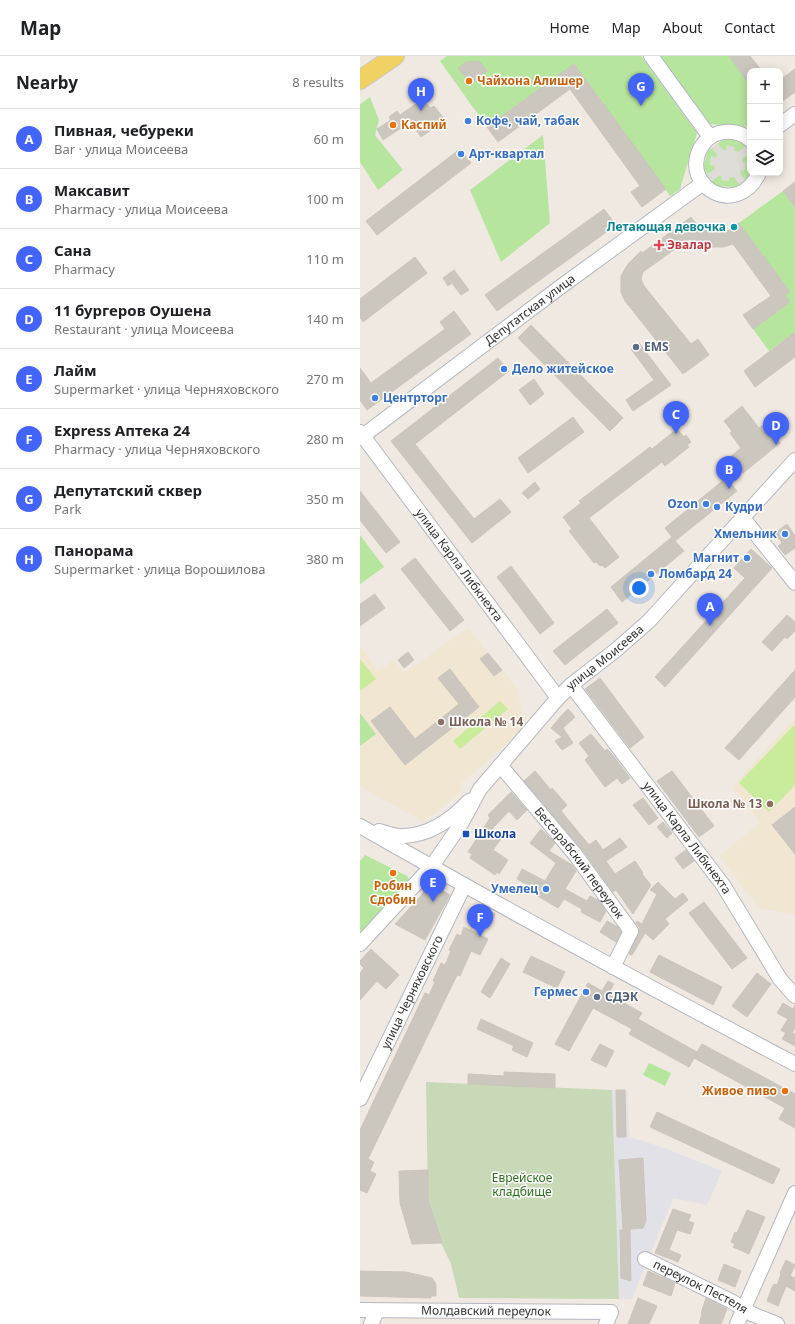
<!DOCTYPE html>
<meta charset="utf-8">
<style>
body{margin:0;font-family:"Noto Sans",sans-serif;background:#f6f6f6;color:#202124}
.controls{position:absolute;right:12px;top:12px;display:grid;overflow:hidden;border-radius:8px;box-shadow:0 2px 10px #0003}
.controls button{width:36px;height:36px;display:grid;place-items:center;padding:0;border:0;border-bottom:1px solid #e0e0e0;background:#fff;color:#202124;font:20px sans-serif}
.you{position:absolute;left:279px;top:532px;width:14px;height:14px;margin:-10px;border:3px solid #fff;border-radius:50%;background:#1a73e8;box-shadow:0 0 0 6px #1a73e833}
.badge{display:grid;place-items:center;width:26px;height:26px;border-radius:50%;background:#4264fb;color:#fff;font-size:13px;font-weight:700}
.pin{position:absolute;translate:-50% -33px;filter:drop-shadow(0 1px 2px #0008)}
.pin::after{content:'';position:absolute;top:21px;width:14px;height:12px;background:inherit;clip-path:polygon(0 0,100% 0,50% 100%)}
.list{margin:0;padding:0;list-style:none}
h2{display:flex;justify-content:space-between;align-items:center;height:52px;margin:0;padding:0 16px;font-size:17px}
h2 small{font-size:13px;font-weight:400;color:#757577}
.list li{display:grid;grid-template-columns:26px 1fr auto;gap:12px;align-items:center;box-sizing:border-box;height:60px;padding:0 16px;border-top:1px solid #e0e0e0}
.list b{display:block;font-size:15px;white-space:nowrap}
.list p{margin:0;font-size:13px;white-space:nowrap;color:#757577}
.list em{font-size:13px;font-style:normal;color:#757577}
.icon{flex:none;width:22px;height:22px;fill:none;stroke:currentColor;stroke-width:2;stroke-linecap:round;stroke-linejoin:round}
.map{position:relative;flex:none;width:435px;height:1268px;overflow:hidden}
header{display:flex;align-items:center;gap:24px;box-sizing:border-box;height:56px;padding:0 20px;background:#fff;border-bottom:1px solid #e0e0e0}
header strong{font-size:19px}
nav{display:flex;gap:22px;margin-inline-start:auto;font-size:14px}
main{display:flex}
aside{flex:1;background:#fff}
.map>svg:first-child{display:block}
.industrial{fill:#e3e1e8}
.education{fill:#f0e6d1}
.green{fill:#b6e59e}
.cemetery{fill:#c8d9b8}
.pitch{fill:#c9ec9a}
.plaza{fill:#dfdcd8}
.building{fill:#cbc7bf;stroke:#cbc5ba}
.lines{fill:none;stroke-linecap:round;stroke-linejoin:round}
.minor-casing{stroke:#b4b7c1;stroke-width:16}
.major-casing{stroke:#c9c9c9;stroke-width:20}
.minor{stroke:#fff;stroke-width:14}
.major{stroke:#f2d163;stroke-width:18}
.food-dot{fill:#e8710a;stroke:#fff;stroke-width:1.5}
.shop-dot{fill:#3f7fe0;stroke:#fff;stroke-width:1.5}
.culture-dot{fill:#0f9aa8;stroke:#fff;stroke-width:1.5}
.health-dot{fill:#e0444e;stroke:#fff;stroke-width:1.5}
.service-dot{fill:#5c6f8a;stroke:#fff;stroke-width:1.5}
.education-dot{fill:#8d6e63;stroke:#fff;stroke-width:1.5}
.transit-dot{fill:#1a4fb4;stroke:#fff;stroke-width:1.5}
.labels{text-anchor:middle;stroke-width:3;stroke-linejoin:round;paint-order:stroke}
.food-label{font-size:12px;font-weight:bold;fill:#c56008;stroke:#fff;text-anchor:start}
.shop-label{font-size:12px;font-weight:bold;fill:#366cbe;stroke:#fff;text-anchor:start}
.culture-label{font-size:12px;font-weight:bold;fill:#0d838f;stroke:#fff;text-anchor:end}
.health-label{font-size:12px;font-weight:bold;fill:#be3a42;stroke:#fff;text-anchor:start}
.street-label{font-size:12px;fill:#2e2e2e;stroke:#fff}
.service-label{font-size:12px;font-weight:bold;fill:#4e5e75;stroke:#fff;text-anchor:start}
.education-label{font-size:12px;font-weight:bold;fill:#785e54;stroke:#fff;text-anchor:start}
.transit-label{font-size:12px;font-weight:bold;fill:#164399;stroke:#fff;text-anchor:start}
.park-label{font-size:12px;fill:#2c6e1b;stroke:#fff}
</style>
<header>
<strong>Map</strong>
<nav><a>Home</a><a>Map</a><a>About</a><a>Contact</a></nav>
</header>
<main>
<aside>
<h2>Nearby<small>8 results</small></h2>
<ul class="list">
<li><span class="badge">A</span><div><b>Пивная, чебуреки</b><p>Bar · улица Моисеева</p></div><em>60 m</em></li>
<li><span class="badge">B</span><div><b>Максавит</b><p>Pharmacy · улица Моисеева</p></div><em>100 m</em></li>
<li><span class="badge">C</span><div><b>Сана</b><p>Pharmacy</p></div><em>110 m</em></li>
<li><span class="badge">D</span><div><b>11 бургеров Оушена</b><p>Restaurant · улица Моисеева</p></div><em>140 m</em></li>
<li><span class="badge">E</span><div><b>Лайм</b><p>Supermarket · улица Черняховского</p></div><em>270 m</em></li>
<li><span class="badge">F</span><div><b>Express Аптека 24</b><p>Pharmacy · улица Черняховского</p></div><em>280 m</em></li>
<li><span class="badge">G</span><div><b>Депутатский сквер</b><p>Park</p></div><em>350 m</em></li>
<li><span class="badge">H</span><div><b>Панорама</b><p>Supermarket · улица Ворошилова</p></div><em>380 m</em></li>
</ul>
</aside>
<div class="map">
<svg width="435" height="1268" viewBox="0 0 435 1268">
<rect width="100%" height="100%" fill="#efe9e1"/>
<path class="industrial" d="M252,1034H267L269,1081L302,1091L362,1115L347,1149L313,1142L272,1243H259Z"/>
<g class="education">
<path d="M108,572L156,631L163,657L161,675L116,715L101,727L99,737L64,766L0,730V589L18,615L34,604L44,617Z"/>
<path d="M435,662V859L399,852L360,800L400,766L372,731Z"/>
</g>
<g class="green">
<path d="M87,0H281L337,77L320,133L310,140L214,8L127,71L80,5Z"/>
<path d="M300,0H369L390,29V71L350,68Z"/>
<path d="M10,41L19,64L15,79L43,114L18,134L0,106V48Z"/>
<path d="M183,79L190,167L141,206L110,134Z"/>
<path d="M364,83H384L390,92L391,120L375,131L355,130L343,112L348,95Z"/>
<path d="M423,135L435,151V276L409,295L393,273L430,246L425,239L429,236L379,167Z"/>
<path d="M0,479L24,511L0,528Z"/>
<path d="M0,657L16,678L0,690Z"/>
<path d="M5,799L47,820L50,825L0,883V805Z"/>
<path d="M289,1007L311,1017L305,1030L283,1019Z"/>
</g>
<path class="cemetery" d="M66,1026L252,1034L259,1243L99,1242L91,1208L81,1187L68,1144Z"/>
<g class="pitch">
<path d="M0,603L16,623L0,635Z"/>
<path d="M140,645L148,653L100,693L93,685Z"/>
<path d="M435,668V729L409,756L379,727Z"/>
</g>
<path class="plaza" d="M358,88L363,94H366L367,89L375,91L374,94L377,96L388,89L390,92V97L382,103L383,107H386L384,115L381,114L380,117L385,124L379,128L374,121L369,122V125H365L361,124L362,121L360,119L352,125L347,118L355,113L354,109H350V104L351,100L355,102L357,99L352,92Z"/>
<g class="building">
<path d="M369,0H390L402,15H390V29Z"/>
<path d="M119,5L127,15L111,28L98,12L106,6Z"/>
<path d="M214,8L306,133L282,151L271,136L280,130L210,33L138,86L127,71Z"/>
<path d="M435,13V36L420,47V24Z"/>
<path d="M63,43L70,52L74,50L85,64L61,81L50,66L23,84L17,73L31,64L29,61L37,55L40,59Z"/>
<path d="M100,93L111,107L17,179L6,165Z"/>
<path d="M435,126V151L423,135Z"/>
<path d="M244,153L256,169L137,255L125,239Z"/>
<path d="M331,161L339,171L351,177L366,176L379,167L430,236L425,239L430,246L393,273L383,259L411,240L373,188L363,191H351L337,188L329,183L283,216L281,223L284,230L331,288L338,283L349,299L323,318L265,245L261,236V220L268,208L281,195L282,197Z"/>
<path d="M55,201L67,217L3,266L0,261V243Z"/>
<path d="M94,214L109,234L101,239L92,227L88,230L83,222Z"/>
<path d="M94,255L111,278L7,354L0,344V312L11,327L85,273L80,266Z"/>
<path d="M171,269L263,362L250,375L158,282Z"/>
<path d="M435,276V301L395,331L384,315Z"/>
<path d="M279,287L311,329L273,355L266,344L294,324L271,293Z"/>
<path d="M138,302L149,315L55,388L114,463L140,443L151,456L112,487L31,385Z"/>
<path d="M174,323L184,338L170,349L159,334Z"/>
<path d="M382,350L399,372L405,368L420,387L383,417L370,401L381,392L370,377L372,375L364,365Z"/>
<path d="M213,361L224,376L168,417L158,402Z"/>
<path d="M317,373L324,381L326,379L331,386L327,389L329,391L305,410L302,406L229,462L259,501L245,512L242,509L240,510L236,506L234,507L209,475L212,473L203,461L221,447L219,445L290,391L292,393Z"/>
<path d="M366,422L377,435L315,485L324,495L262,546L251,531L312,481L305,472Z"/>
<path d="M175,426L180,433L168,443L162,437Z"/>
<path d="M0,435L40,486L26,497L0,464Z"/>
<path d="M427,468L435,480V492L425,499L418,490L422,487L415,477Z"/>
<path d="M391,493L412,512L305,631L295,621L385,522L374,512Z"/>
<path d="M55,502L104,564L90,575L41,513Z"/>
<path d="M151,510L194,567L180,578L137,521Z"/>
<path d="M15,538L25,552L0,570V548Z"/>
<path d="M247,553L258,567L205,609L193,595Z"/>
<path d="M427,559L435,566V575L427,583L425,581L412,595L402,586Z"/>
<path d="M48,596L54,604L44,612L38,604Z"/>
<path d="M128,597L142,614L134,620L120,603Z"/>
<path d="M90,613L119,651L45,709L11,665L30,651L55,683L99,648L78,622Z"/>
<path d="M435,614V641L379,704L365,692Z"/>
<path d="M240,622L284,681L270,692L225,633Z"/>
<path d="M208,653L215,661L203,672L213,687L202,694L195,685L202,681L191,672L201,660Z"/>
<path d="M231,678L245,695L247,693L252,698L270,722L262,728L257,722L245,731L225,704L229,700L219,687Z"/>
<path d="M175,715L191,734L192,732L207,749L201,755L229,789L236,784L243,794L260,782L267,791L246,805L255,818L275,805L283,817L282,818L291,829L273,858L256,834L253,836L221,792L164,725Z"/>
<path d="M312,715L354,770L339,781L297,725Z"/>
<path d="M151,736L167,754L157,764L149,755L132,773L143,780L133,794L148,804L139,818L137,816L135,819L110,802L112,798L108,796L130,762L128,759Z"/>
<path d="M283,742L298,762L289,769L273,749Z"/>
<path d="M435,751V798L412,769Z"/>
<path d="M303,766L312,777L307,782L297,771Z"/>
<path d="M181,773L195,787L189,795L212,809L216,815L205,833L227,845L230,840L238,844L246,855L240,866L221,856L222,853L204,843L198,852L176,839L179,835L157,823L162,813L185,825L196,807L170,787Z"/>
<path d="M326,794L334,805L323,813L315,802Z"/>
<path d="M298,826L315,843L323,837L328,844L305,863L309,868L293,884L285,877L272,899L269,898L279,875L280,872L276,867L277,865L282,868L297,838L290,834Z"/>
<path d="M70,827L90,839L65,884L35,868L61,840Z"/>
<path d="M344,846L387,902L372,913L329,857Z"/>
<path d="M119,850L135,858L131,866L115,858Z"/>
<path d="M247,865L258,871L261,876L256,886L240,876Z"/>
<path d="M104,871L128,883L120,899L111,895L100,920L97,919L8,1103L14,1106L10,1115L16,1118L7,1137L0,1134V1074L65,937L69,939L75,926L73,925L81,907L85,909L91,895L89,894L97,878L101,880Z"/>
<path d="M11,893L39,919L26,933L17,925L0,944V917L4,912L0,908V905Z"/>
<path d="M299,899L362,931L353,949L290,916Z"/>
<path d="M171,900L205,916L197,932L163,916Z"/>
<path d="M141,902L150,908L130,942L121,936Z"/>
<path d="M397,917L411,928L387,961L372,950Z"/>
<path d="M248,925L254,928L248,938L282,957L278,963L337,996L342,988L435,1038V1072L419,1063L425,1052L334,1002L329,1011L269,978L272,973L233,952L209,995L195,988L228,927L242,935Z"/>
<path d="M423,947L433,953L435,949V972L432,977L435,978V990L422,983L426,977L421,974L428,963L417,957Z"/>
<path d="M121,963L173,987L167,1001L152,994L154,990L117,973Z"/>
<path d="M240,988L254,995L246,1011L231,1004Z"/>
<path d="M144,1016L195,1018V1032L108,1028V1018L144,1020Z"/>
<path d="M256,1034H265L266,1081H257Z"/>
<path d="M297,1056L420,1113L413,1128L290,1071Z"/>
<path d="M283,1102L286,1165L283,1172L270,1173L271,1225L261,1222L260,1174H263L259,1104Z"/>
<path d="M68,1114V1144L82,1187L52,1188L40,1147L39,1115Z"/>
<path d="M313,1153L331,1159L328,1165L334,1167L330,1178L317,1174L309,1194L321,1199L318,1206L295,1197Z"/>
<path d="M387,1154L405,1161L389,1198L373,1191L375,1188L371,1186L375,1176L377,1177Z"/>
<path d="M426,1204L435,1209L430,1220L435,1222V1235L426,1230L418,1250L407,1245L413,1229L415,1228L417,1229L421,1218L420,1217Z"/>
<path d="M364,1208L381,1215L375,1231L358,1224Z"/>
<path d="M0,1215L46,1216L72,1222L76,1228V1240H71V1242L0,1240Z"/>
<path d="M288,1215L315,1227L311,1240L283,1229Z"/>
<path d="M278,1242L297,1250L289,1268H268Z"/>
<path d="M346,1242L367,1253L361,1268H339L342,1258L341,1257Z"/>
</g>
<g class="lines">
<defs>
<g id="minor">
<path d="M291,0L350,81"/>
<path d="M420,69L435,58"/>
<path d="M390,84C382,76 369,74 359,77C351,79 344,86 340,93C321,132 378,162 399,117"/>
<path id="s1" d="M0,376L198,642"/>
<path id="s2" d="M0,382L199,232L343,127"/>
<path d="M383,462L435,527"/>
<path id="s3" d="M211,629L363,829L420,923L435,940"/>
<path id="s4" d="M140,709L214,797L271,875L253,911"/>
<path d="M0,770C143,852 289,931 435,1008"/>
<path d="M19,775C27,777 36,781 44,780C70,779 92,763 109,745"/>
<path id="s5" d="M0,888L72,810L101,768L120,733L198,642L211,629L256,594L289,565L435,404"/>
<path id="s6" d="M0,1043L104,830"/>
<path id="s7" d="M285,1203L371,1245L392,1258L417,1268"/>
<path id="s8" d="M0,1254L251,1256L246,1268"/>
<path d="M11,1268L17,1255"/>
<path d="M377,1268L435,1137"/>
</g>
<path id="major" d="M0,24L35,0"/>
</defs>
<use href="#minor" class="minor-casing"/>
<use href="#major" class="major-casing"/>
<use href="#minor" class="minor"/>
<use href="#major" class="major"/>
</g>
<g class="food-dot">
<circle cx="109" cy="25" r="4"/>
<circle cx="33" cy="69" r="4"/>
<circle cx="33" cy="817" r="4"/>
<circle cx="425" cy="1035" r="4"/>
</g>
<g class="shop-dot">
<circle cx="108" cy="65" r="4"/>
<circle cx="101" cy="98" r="4"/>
<circle cx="144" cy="313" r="4"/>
<circle cx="15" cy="342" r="4"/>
<circle cx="346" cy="448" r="4"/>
<circle cx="357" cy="451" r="4"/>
<circle cx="425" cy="478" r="4"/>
<circle cx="387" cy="502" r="4"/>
<circle cx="291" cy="518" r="4"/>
<circle cx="186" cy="833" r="4"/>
<circle cx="226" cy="936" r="4"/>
</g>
<circle class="culture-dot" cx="374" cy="171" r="4"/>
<path class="health-dot" d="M297 183h4v4h4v4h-4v4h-4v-4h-4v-4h4z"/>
<g class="service-dot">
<circle cx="276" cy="291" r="4"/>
<circle cx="237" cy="941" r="4"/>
</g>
<g class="education-dot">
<circle cx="81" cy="666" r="4"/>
<circle cx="410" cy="748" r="4"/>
</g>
<rect class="transit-dot" x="102" y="774" width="8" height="8" rx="2"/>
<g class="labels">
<g class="food-label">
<text x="117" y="29">Чайхона Алишер</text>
<text x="41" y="73">Каспий</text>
<text x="33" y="834" text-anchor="middle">Робин<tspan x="33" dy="14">Сдобин</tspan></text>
<text x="417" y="1039" text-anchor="end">Живое пиво</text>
</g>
<g class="shop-label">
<text x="116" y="69">Кофе, чай, табак</text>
<text x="109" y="102">Арт-квартал</text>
<text x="152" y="317">Дело житейское</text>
<text x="23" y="346">Центрторг</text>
<text x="338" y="452" text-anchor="end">Ozon</text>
<text x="365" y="455">Кудри</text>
<text x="417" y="482" text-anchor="end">Хмельник</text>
<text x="379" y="506" text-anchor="end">Магнит</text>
<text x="299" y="522">Ломбард 24</text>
<text x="178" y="837" text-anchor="end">Умелец</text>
<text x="218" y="940" text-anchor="end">Гермес</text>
</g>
<g class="culture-label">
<text x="366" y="175">Летающая девочка</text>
</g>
<g class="health-label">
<text x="307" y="193">Эвалар</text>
</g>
<g class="street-label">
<text dy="4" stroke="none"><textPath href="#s2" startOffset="213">Депутатская улица</textPath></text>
<text dy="4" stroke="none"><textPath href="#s1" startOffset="166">улица Карла Либкнехта</textPath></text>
<text dy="4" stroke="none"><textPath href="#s5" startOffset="379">улица Моисеева</textPath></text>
<text dy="4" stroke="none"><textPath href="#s3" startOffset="192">улица Карла Либкнехта</textPath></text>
<text dy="4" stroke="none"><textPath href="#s4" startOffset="126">Бессарабский переулок</textPath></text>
<text dy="4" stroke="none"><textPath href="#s6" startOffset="119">улица Черняховского</textPath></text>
<text dy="4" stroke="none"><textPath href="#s7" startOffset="62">переулок Пестеля</textPath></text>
<text dy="4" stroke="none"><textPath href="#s8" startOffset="126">Молдавский переулок</textPath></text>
</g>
<g class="service-label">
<text x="284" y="295">EMS</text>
<text x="245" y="945">СДЭК</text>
</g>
<g class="education-label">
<text x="89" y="670">Школа № 14</text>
<text x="402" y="752" text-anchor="end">Школа № 13</text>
</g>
<g class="transit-label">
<text x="114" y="782">Школа</text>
</g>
<g class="park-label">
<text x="162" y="1126">Еврейское<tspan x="162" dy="14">кладбище</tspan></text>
</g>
</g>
</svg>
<div class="controls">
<button>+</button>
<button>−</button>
<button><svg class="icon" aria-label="layers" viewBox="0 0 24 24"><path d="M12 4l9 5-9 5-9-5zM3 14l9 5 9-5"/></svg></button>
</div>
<div class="you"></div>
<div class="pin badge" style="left:350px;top:570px">A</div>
<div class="pin badge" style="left:369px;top:433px">B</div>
<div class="pin badge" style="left:316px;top:378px">C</div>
<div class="pin badge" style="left:416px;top:389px">D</div>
<div class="pin badge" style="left:73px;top:846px">E</div>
<div class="pin badge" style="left:120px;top:881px">F</div>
<div class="pin badge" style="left:281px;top:50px">G</div>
<div class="pin badge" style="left:61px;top:55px">H</div>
</div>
</main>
